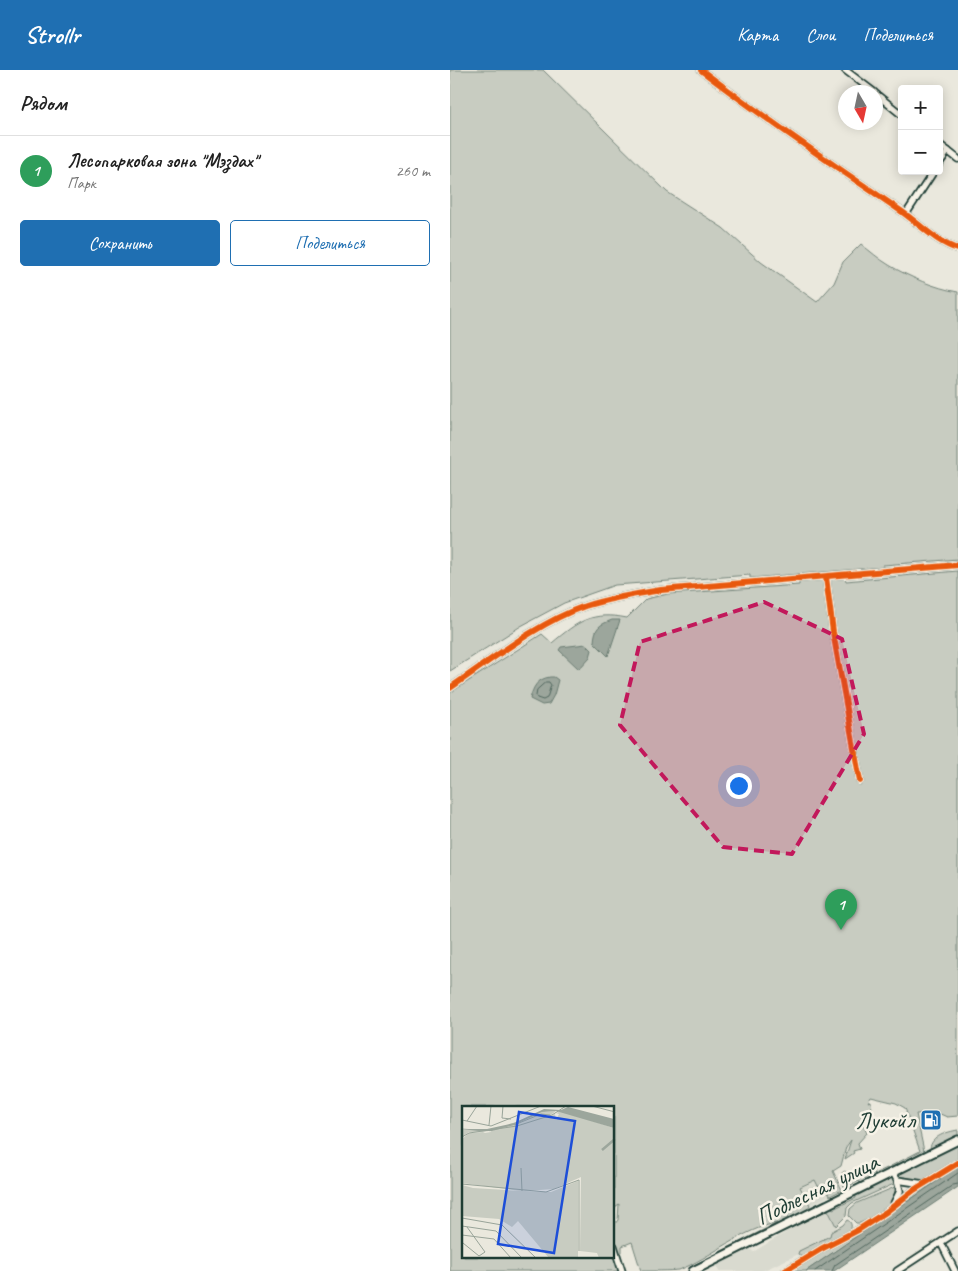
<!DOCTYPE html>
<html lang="ru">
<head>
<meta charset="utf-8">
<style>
  :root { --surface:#fff; --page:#f2f2f2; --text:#222; --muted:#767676; --line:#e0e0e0; --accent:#1f6fb2 }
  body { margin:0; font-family:Caveat,sans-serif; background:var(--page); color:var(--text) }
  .controls { position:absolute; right:15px; top:15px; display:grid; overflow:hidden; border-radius:5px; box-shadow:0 2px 12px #0003 }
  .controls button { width:45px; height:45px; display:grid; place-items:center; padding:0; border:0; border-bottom:1px solid var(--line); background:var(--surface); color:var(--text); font:25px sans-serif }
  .compass { position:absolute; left:388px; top:15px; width:45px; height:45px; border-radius:50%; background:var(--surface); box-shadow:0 2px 12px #0003; rotate:171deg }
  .you { position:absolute; left:288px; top:715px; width:18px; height:18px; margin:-12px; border:4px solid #fff; border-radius:50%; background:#1a73e8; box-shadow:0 0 0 8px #1a73e833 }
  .badge { display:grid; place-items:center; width:32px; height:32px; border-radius:50%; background:var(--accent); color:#fff; font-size:16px; font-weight:700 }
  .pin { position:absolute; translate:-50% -41px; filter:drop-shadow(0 1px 2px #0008) }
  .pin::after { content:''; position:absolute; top:26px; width:18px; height:15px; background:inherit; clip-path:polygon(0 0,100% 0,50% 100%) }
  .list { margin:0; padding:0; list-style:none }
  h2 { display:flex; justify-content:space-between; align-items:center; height:65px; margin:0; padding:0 20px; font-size:21px }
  h2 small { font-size:16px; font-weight:400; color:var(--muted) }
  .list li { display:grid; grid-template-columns:32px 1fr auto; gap:15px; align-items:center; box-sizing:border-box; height:70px; padding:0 20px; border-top:1px solid var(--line) }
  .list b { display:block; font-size:19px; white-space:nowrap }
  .list p { margin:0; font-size:16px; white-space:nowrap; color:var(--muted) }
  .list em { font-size:16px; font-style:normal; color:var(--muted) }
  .actions { display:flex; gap:10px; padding:15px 20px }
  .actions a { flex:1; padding:11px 0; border:1px solid var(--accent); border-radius:5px; text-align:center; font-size:18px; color:var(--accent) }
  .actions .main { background:var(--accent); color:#fff }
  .map { position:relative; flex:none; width:508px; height:1201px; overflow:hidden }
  header { display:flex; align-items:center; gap:30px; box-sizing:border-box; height:70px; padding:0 25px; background:var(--accent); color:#fff }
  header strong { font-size:24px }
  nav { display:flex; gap:28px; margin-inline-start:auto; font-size:18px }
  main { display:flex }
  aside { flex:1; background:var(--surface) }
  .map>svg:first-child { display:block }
  .built { fill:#d9dacf }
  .green { fill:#c8ccc1; stroke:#74847a }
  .water { fill:#9ca69c; stroke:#6a7c72 }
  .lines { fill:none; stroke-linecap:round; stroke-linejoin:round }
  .shore { stroke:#51675e; stroke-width:1 }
  .minor-casing { stroke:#1f3d34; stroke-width:9 }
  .major-casing { stroke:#1f3d34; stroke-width:11 }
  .minor { stroke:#f7f3e8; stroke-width:5.5 }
  .major { stroke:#f7f3e8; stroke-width:7 }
  .cycleway-casing { stroke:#f7f3e8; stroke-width:9 }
  .cycleway { stroke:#e8590c; stroke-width:6 }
  .marked { fill:#c2185b; fill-opacity:0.2; stroke:#c2185b; stroke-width:4; stroke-dasharray:10 6; stroke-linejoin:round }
  .labels { text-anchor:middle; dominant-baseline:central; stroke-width:5; stroke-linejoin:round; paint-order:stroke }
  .poi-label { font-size:24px; fill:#1f3d34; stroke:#f7f3e8; text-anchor:end }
  .street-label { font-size:24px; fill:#1f3d34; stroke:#f7f3e8 }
  .inset-river { fill:none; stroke:#9ca69c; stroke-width:2.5 }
  .inset-road { fill:none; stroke:#99a499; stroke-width:1 }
  .view { fill:#1d4ed8; fill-opacity:0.15; stroke:#1d4ed8; stroke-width:2.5 }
  .inset-edge { fill:none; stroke:#1f3d34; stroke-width:2.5 }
</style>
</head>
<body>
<header>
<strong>Strollr</strong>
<nav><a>Карта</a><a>Слои</a><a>Поделиться</a></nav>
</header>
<main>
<aside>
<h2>Рядом<small></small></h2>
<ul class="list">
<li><span class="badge" style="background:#2e9e5b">1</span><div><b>Лесопарковая зона &quot;Мэздах&quot;</b><p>Парк</p></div><em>260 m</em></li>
</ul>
<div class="actions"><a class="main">Сохранить</a><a>Поделиться</a></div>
</aside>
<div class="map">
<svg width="508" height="1201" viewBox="0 0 508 1201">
  <rect width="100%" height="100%" fill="#eae8dd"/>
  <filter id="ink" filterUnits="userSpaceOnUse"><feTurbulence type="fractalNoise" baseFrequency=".02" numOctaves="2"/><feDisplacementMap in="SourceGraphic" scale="10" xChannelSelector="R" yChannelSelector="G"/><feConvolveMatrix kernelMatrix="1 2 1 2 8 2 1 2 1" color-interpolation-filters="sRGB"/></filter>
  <g filter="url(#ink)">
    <g class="built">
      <polygon points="370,1107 379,1126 360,1135 351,1117"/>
      <polygon points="378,1140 390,1165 312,1201 269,1201 267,1195 300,1178 303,1182 336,1162 337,1160"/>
    </g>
    <g class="green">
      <path d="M0,0H93L217,122L273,158L311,192L367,232L384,213L393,192L411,174C420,181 429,189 439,195C459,207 485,218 508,222V489L433,495V497L300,508V505L165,515L114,533L71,556L0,601Z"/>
      <path d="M508,501V1046L497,1047L488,1043L466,1044L474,1081L442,1098L441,1096L470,1081L455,1038L446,1033L421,1027L418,1032L421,1031L423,1049L411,1050L417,1063L408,1073L410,1079L403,1081L404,1083L395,1089L401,1070L396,1077L391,1096L383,1101L392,1120L380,1126L375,1117L368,1116L365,1110L350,1117L360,1135L358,1138L375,1130L376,1132L248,1196L244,1195L327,1153C294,1158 260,1188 229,1200C221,1201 201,1201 191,1201L182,1172L172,1176V1182L170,1183L164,1171V1155L168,1150L169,1134L165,1137L164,1144V1037H14V1187H164V1182L170,1201H0V623L92,564L102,573C128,551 142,541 177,548L196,529L218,524L349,515V511L395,507L396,511Z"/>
      <path d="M508,1060V1066L480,1079C481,1066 497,1062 508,1060Z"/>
      <polygon points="508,1074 508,1097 356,1201 339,1201 473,1117 457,1109 449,1107 448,1104"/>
      <polygon points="437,1098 438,1100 410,1113 409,1111 395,1118 391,1109 392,1103 395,1101 401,1110 423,1100 424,1104"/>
      <polygon points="440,1108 446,1110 446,1113 402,1133 397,1138 396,1146 386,1156 378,1140 336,1160 336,1158 381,1137 383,1139 406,1128 405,1124"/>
      <path d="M445,1117C445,1139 428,1144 410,1153H406L399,1146L400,1139L407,1133Z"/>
      <path d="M397,1150C402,1152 402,1157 400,1161L354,1186L352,1187L348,1184L349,1181L380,1166L381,1162L393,1155Z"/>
    </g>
    <g class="water">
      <path d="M162,550H170L158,586L144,572C145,557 149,555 162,550Z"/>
      <polygon points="136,574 142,580 140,587 129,599 109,580 111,577"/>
      <path d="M100,607H104L108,610L104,625L99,634L92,635L80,629C83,617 87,609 100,607Z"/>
      <polygon points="508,1097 508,1117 384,1201 356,1201"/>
    </g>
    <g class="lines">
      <g class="shore">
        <polygon points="96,612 99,612 101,615 97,628 93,630 87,628 86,626 87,620"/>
        <polyline points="365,1201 508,1103"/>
        <polyline points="382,1201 385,1195 503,1115 508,1114"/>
      </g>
      <g class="minor-casing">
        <g id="minor">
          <path d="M251,0C315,49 382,94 448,139C468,152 485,172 508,179"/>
          <polyline points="395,0 424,22"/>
          <polyline points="426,24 452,45"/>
          <polyline points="489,74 508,89"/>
          <polyline points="489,94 498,81"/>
          <polyline points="456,144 484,101"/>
          <polyline points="376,507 383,562 410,711"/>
          <path d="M0,618C41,590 89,552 135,536C160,528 185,524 211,520L508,495"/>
          <polyline points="443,1102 447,1110 474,1114"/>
          <polyline points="444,1133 450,1121 447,1110"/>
          <polyline points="491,1173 505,1201"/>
          <polyline points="164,1176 172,1201"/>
          <polyline points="335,1201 371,1179 408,1160 436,1142 464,1120 508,1093"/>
          <polyline points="447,1201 508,1161"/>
        </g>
      </g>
      <g class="major-casing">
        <polyline id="major" points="243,1201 508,1070"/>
      </g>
      <use href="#minor" class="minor"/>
      <use href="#major" class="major"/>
      <g class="cycleway-casing">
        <g id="cycleway">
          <path d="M251,0C315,49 382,94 448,139C468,152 485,172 508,179"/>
          <polyline points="376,507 383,562 410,711"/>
          <path d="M0,618C41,590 89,552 135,536C160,528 185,524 211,520L508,495"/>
          <polyline points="335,1201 371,1179 408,1160 436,1142 464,1120 508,1093"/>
        </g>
      </g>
      <use href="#cycleway" class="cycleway"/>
    </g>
  </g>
  <path class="marked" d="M314,532L392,569L414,664L342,784L273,777L170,655L190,572Z"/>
  <defs>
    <g id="fuel-square" transform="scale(1.125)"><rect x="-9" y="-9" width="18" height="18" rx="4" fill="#1f6fb2" stroke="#f7f3e8"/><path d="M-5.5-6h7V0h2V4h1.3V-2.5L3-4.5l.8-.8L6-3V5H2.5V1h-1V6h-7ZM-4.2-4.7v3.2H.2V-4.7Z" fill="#fff"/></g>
  </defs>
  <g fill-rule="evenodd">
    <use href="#fuel-square" x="481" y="1050"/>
  </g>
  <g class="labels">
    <g class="poi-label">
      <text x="465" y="1050">Лукойл</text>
    </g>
    <g class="street-label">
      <text transform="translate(367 1119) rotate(-26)">Подлесная улица</text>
    </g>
  </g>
  <g transform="translate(12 1036)">
    <rect width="152" height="152" fill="#eae8dd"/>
    <path d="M94,5L86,11L93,8L94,14L97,8L94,7L99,5L152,22V152H137L135,147L118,145L119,71L92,83L63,85L89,86L116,75V152H87L56,115L50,121L37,113L0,110V79L11,82L58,85L0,77V33L7,27H23L29,26L28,25L27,26H23L21,27L7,26L0,31V22L27,26L80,6Z" fill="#c8ccc1"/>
    <path d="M106,1L152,13V22L94,5L80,6L52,19L30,25H16L0,23H25L52,17L82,3L99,4Z" fill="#9ca69c"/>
    <path class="inset-river" d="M140,44L153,33"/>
    <path class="inset-road" d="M41,0L40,12L49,13M130,0L153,6M0,14L29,20L79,0M5,15L15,0M27,19L29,0M52,19L79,8L88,9M0,31L7,27L55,20L90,9L104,0M59,62L60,85M0,78L84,86L117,74V145M0,112L40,119L74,152M0,120L34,125L60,152M0,129L32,133L49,152M1,137L17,150L23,146L5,121"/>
    <path class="view" d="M57,6L113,15L92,147L36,138Z"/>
    <rect width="152" height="152" class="inset-edge"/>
  </g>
</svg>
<div class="controls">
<button>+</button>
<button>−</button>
</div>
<svg class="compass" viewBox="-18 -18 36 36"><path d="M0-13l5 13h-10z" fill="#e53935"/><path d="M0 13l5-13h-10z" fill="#767676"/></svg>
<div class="you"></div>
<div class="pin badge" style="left:391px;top:860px;background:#2e9e5b">1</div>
</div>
</main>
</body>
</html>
